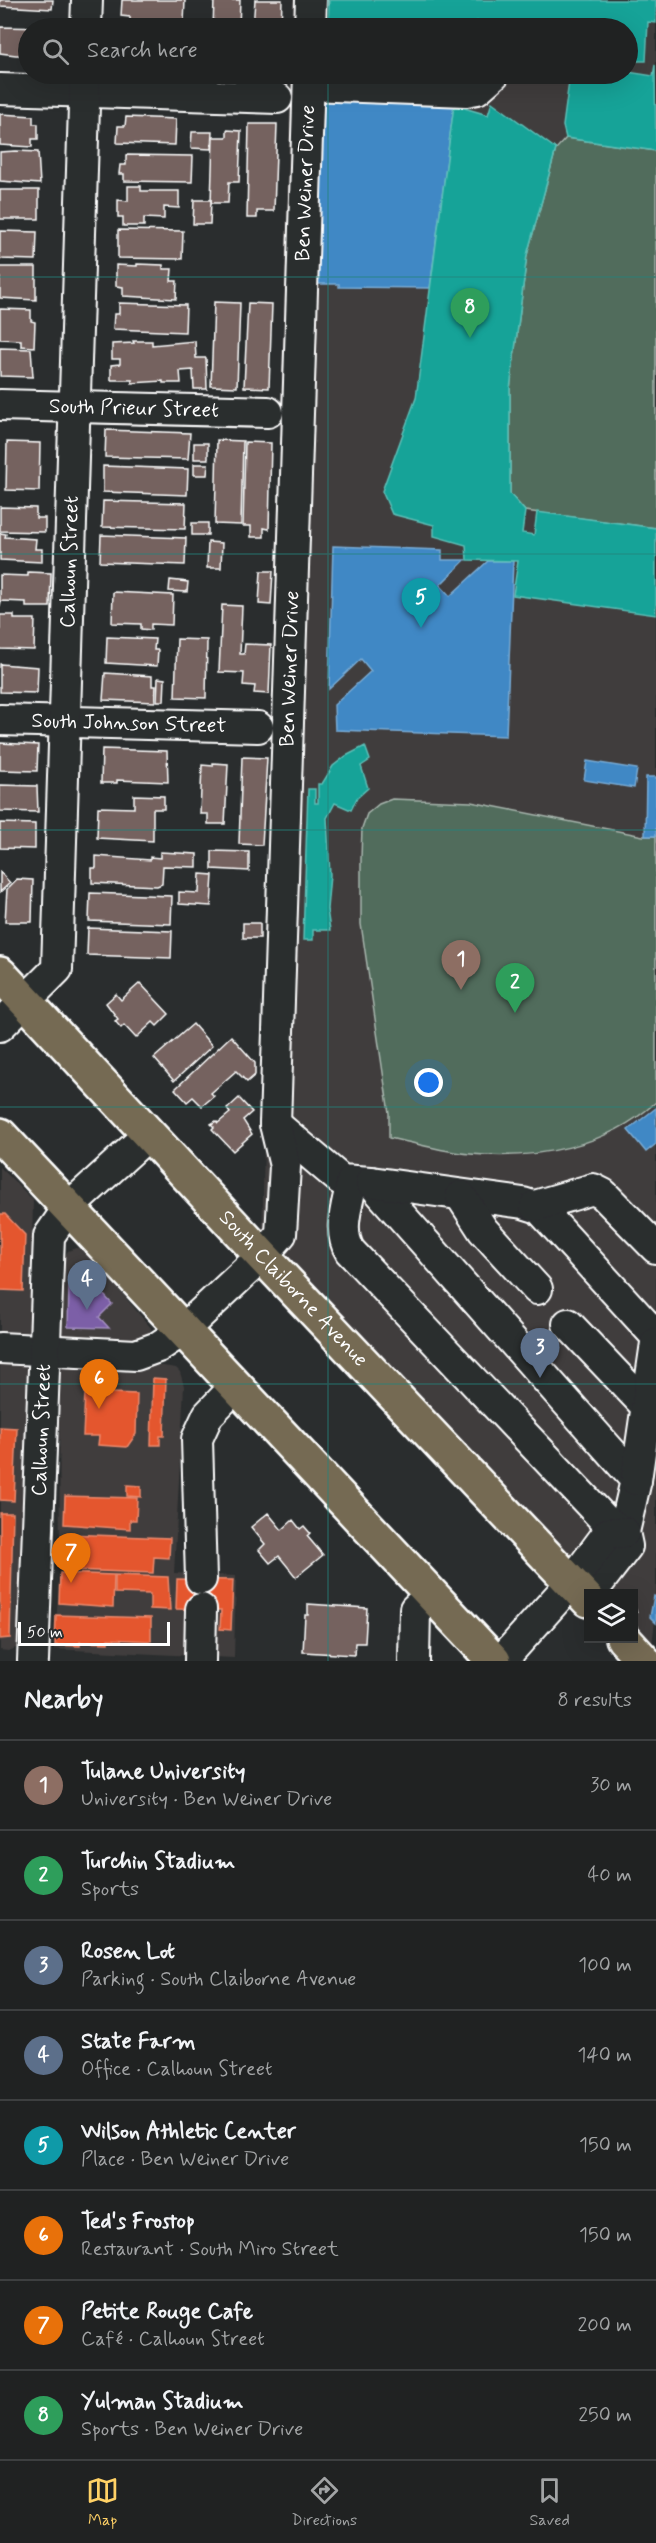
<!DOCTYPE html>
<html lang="en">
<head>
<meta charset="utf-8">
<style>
  :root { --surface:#202222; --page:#282a2a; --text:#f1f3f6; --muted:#a2a4a5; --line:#3d3f40; --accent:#ffd166 }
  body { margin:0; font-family:Mynerve,sans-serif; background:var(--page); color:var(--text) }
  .controls { position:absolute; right:18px; bottom:18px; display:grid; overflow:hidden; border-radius:0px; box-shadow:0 6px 24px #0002 }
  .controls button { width:54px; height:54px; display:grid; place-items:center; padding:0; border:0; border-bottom:2px solid var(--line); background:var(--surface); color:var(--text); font:30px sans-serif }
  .scale { position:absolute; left:18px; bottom:15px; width:152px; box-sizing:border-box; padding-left:6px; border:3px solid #fff; border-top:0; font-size:16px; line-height:21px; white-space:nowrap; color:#fff; -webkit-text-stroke:4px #2a2d2e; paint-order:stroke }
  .you { position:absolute; left:429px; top:1083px; width:21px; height:21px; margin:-15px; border:4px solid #fff; border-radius:50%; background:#1a73e8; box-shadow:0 0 0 9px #1a73e833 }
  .badge { display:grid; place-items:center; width:39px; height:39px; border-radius:50%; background:var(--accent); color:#fff; font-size:20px; font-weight:700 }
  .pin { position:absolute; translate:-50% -50px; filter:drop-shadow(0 2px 3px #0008) }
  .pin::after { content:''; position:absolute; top:32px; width:21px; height:18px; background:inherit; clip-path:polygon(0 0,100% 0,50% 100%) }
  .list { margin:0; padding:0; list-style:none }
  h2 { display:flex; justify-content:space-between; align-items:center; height:78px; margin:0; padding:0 24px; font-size:26px }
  h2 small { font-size:20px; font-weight:400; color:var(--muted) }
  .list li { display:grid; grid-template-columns:39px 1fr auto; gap:18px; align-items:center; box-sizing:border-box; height:90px; padding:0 24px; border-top:2px solid var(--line) }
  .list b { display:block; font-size:22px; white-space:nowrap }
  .list p { margin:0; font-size:20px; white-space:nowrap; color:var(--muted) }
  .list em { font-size:20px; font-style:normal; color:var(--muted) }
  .icon { flex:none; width:33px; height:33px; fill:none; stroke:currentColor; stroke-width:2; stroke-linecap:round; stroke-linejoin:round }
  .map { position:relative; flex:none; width:656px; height:1661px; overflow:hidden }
  .search { position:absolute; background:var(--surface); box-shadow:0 6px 24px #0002; left:18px; right:18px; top:18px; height:66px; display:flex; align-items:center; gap:15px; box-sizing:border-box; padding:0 21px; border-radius:33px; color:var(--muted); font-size:22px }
  .sheet { height:798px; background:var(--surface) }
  nav { display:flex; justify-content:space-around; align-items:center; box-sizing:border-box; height:84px; border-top:2px solid var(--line); background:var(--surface); font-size:16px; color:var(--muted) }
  nav a { display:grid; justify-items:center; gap:3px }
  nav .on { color:var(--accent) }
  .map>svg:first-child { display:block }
  .built { fill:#403d3d }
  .green { fill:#516c5c; stroke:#a8b6ae; stroke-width:1.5 }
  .shops { fill:#e4572e; stroke:#ec896d; stroke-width:1.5 }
  .offices { fill:#7b5ea7; stroke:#a38ec1; stroke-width:1.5 }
  .schools { fill:#3f88c5; stroke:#79acd6; stroke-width:1.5 }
  .public { fill:#17a398; stroke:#5dbfb7; stroke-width:1.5 }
  .building { fill:#74625f; stroke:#fff; stroke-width:1.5 }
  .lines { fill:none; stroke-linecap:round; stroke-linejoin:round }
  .minor-casing { stroke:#fff; stroke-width:34 }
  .major-casing { stroke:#fff; stroke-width:38 }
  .path { stroke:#fff; stroke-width:4; stroke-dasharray:4.5 4.5; stroke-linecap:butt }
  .minor { stroke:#2a2d2e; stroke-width:30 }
  .major { stroke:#746b52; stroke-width:33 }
  .grid { fill:none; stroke:#27847c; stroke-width:1.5; stroke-opacity:0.55 }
  .labels { text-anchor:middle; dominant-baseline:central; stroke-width:6; stroke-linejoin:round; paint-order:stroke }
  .street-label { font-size:21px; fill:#fff; stroke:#2a2d2e }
</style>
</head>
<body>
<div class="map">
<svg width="656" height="1661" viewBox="0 0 656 1661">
  <rect width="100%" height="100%" fill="#2a2d2e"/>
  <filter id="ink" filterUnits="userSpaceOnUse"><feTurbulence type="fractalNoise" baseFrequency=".0167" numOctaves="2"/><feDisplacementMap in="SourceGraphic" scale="12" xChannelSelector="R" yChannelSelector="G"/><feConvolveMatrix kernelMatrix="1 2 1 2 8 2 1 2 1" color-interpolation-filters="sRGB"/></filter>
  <g filter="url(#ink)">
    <g class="built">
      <polygon points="293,0 656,0 656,1612 650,1661 634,1638 634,1594 588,1594 262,1256 271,724 291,74 628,74 628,28 292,28"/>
      <polygon points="0,1167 33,1200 30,1333 0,1333"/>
      <polygon points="77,1248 88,1253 151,1328 149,1339 63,1339 61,1332 64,1257 68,1251"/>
      <polygon points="0,1361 20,1361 29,1370 20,1644 19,1647 8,1651 0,1650"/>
      <polygon points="69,1363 163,1366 176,1368 180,1372 184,1386 174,1573 236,1576 234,1658 54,1649 60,1572 59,1374 62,1367"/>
    </g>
    <g class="green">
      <polygon points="566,138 656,151 656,528 525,511 510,494 510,389 527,255 556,149"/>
      <path d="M392,799L471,802L643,836H656V1102C607,1147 536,1160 470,1154C443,1152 415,1143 389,1138V1113L361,924V859L362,828L367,814L379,804Z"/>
    </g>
    <g class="shops">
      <polygon points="0,1214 5,1214 25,1235 23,1291 0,1290"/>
      <polygon points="153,1378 166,1379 164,1436 160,1436 160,1445 151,1445"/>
      <polygon points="85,1392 137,1394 136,1434 127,1447 98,1445 99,1436 83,1436"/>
      <polygon points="0,1427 17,1428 14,1501 0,1500"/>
      <polygon points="127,1485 141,1486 141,1497 127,1496"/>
      <polygon points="65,1496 137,1498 136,1520 130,1520 130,1529 64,1524"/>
      <polygon points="0,1513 13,1513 10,1638 0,1639"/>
      <polygon points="67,1534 170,1538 169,1558 154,1557 153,1573 72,1570 72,1558 66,1558"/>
      <polygon points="60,1573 114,1575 113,1607 59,1603"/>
      <polygon points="115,1575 168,1577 170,1610 150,1609 150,1594 115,1593"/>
      <polygon points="177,1579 233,1580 231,1630 220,1629 221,1610 176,1609"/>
      <polygon points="56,1615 151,1618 151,1641 108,1639 108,1643 80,1642 80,1646 55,1645"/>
    </g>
    <polygon class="offices" points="94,1284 112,1304 99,1317 109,1328 68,1327 69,1285 80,1297"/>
    <g class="schools">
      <polygon points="320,98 454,105 430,288 339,287 339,284 316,284"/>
      <polygon points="333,546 442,550 442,560 465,560 440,585 450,596 488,561 513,561 506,736 335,730 334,705 371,671 361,659 329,689"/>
      <polygon points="587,761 637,769 634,788 584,780"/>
      <polygon points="646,777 656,777 656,836 645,836"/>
      <polygon points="656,1108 656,1144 646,1152 628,1130"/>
      <polygon points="654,1596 656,1597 656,1623 650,1617"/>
    </g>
    <g class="public">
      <polygon points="329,0 656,0 656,23 648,22 646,61 628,61 628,28 567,28 567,25 477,21 477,28 328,28"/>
      <polygon points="655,65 656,151 566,138 563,126 570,74 628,72 653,76"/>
      <polygon points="492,102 556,149 527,255 510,389 510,494 525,511 522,533 534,535 537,512 656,528 656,615 513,595 518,561 467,560 466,545 434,536 434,525 392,514 382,491 416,398 454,105 488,115"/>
      <polygon points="365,746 370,760 361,766 368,788 357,798 351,810 335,803 327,818 330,875 327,909 330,930 313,930 313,940 303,940 308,789 315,789 315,803 318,803 318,784 322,784 333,766 346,756"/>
    </g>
    <g class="building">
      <polygon points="0,0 53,0 52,9 0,6"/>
      <polygon points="122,0 185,0 184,23 178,23 178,28 130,28 130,17 121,16"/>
      <polygon points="214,0 240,0 239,28 213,28"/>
      <polygon points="255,0 282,0 281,28 253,28"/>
      <polygon points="0,27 49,28 28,28 28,55 16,55 0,53"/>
      <polygon points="0,114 33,116 33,124 38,124 38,139 32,139 32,147 0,145"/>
      <polygon points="126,117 176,119 175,145 117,143 118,126 125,126"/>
      <polygon points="249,124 277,124 274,211 257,211 257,218 247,218"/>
      <polygon points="227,130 241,131 239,182 229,182 228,203 211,203 213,137 227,137"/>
      <polygon points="192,132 212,132 211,149 191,148"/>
      <polygon points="16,151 38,152 40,184 0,181 0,152"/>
      <polygon points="126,155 193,156 192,182 124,181 124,174 119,174 120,165 126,165"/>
      <polygon points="128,186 141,186 141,191 179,191 179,208 164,207 164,219 144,218 144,226 123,226 123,217 118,217 118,200 128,201"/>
      <rect x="0" y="190" width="39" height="29"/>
      <polygon points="194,200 211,200 210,224 193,224"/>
      <polygon points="118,230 183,231 182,259 118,258"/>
      <polygon points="0,231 37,232 36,260 0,259"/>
      <polygon points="137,264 163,265 163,269 172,269 171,281 177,281 176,299 123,296 123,287 116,286 116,265 137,266"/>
      <polygon points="0,267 36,267 36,300 0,298"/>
      <polygon points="214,302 240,303 237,387 211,386"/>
      <polygon points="119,303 186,305 185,332 113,329 114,314 119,314"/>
      <polygon points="248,303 272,304 269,388 244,387"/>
      <polygon points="0,309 31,310 31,321 35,322 34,347 21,346 21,340 0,339"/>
      <polygon points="133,341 152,341 152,345 195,341 196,358 206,358 207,389 194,389 193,370 180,371 181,383 163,383 163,381 132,383 132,380 111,380 111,365 120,364 120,359 112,359 112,344 134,343"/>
      <polygon points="0,348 31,349 33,377 0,376"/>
      <polygon points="106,430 190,433 188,459 105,457"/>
      <polygon points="217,440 243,441 241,525 215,524"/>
      <polygon points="7,442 40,443 39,491 6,490"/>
      <polygon points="245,442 271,443 269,529 264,528 264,537 251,537 251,526 243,526"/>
      <rect x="194" y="443" width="14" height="16"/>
      <polygon points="194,464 208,464 207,475 194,475"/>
      <polygon points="103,466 188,469 187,495 103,492"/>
      <polygon points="103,501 186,503 185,529 102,527"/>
      <polygon points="0,507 36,508 36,518 45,518 45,532 0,531"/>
      <rect x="192" y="523" width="16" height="12"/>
      <polygon points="0,533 6,534 5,537 36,539 35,549 42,549 42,562 0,560"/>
      <polygon points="101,535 186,538 185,565 100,562"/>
      <polygon points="208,542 222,543 221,568 207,568"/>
      <polygon points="261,571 273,571 271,605 259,604"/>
      <polygon points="28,572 51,573 50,607 26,607 26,602 1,601 0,606 0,575 28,576"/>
      <polygon points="170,580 188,582 187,592 169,591"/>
      <polygon points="113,592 173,595 172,625 151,624 151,630 141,629 141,624 112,623"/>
      <polygon points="222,605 242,606 240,654 244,654 245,644 271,645 269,694 254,693 255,686 243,685 244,673 219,672"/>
      <polygon points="0,615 14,615 14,619 35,619 34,650 0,649"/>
      <polygon points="107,637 155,639 154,650 158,650 157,666 106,663"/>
      <polygon points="177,639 207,640 206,698 175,697"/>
      <polygon points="0,664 38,667 37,693 0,692"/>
      <polygon points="105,673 152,676 152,686 156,686 155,702 103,700"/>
      <polygon points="158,678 165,679 164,701 157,701"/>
      <polygon points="0,743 38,745 37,771 0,770"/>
      <polygon points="102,749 167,751 168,782 117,780 117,783 101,783"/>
      <polygon points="242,757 267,758 262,845 239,844"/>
      <polygon points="213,763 228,764 225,824 208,824 208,814 200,814 202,765 213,766"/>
      <polygon points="0,785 37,786 38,812 0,811"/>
      <polygon points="134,795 164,796 164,809 153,809 153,841 97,838 98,807 134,808"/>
      <polygon points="0,823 35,824 35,849 0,848"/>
      <polygon points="212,851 249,852 249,871 212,869"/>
      <polygon points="160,852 197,854 197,867 163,866 162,884 157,886 92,883 92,868 96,868 96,856 150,860 150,857 160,858"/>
      <polygon points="0,872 10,883 0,892"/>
      <polygon points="200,874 213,875 211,906 179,904 179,892 199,893"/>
      <polygon points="17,879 33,880 32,922 5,922 7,889"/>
      <polygon points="90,893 172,896 171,924 89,921"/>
      <rect x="243" y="923" width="17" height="15"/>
      <polygon points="88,928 172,931 171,958 87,955"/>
      <polygon points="140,983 169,1014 157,1026 153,1022 136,1038 124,1025 121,1028 115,1021 118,1019 106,1003 116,994 121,1000"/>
      <polygon points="193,1024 212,1046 174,1081 154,1058"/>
      <polygon points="231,1036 255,1063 255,1075 247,1082 236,1071 211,1093 214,1096 202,1106 193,1097 187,1102 175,1089"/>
      <polygon points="239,1098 252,1112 243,1120 252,1134 233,1151 212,1129 214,1127 211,1124 216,1121 218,1123 230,1113 227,1109"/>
      <polygon points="268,1513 282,1530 293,1520 300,1529 304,1526 310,1533 307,1536 323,1555 296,1577 279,1556 270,1563 259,1550 265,1544 251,1527"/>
      <polygon points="308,1604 367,1608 365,1643 355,1643 354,1655 303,1652 305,1615 308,1615"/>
    </g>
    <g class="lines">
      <g class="minor-casing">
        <g id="minor">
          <polyline points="86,28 87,0"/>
          <polyline points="310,28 311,0"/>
          <polyline points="309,85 466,91 477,89 494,74"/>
          <polyline points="0,89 277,98"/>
          <path id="s1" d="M0,405L268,412"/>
          <path id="s2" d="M0,720L258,727"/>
          <path id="s3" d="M0,1026L57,969L85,74"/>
          <polyline points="275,1124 341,1180 371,1182 636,1480 624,1532 627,1546 590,1594"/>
          <path d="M352,1181C348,1204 337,1230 350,1251L605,1520L624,1532"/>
          <polyline points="371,1182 523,1203 539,1208 656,1336"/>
          <polyline points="461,1196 483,1230 537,1289"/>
          <polyline points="535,1206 593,1189 603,1194 656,1248"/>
          <polyline points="568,1324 648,1408"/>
          <path id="s4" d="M0,1348L136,1355L158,1347L182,1331L262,1256L281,1234L285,1166L275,1124L309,74"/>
          <polyline points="636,1480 656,1343"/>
          <polyline points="201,1579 197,1439 208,1415 235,1387"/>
          <path id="s5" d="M33,1661L49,1236L69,1207L149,1134"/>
          <polyline points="200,1661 201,1609"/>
          <polyline points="414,1661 415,1609 431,1595"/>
          <polyline points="501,1661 571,1583 608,1533 624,1532"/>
        </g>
      </g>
      <g class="major-casing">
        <g id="major">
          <path id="s6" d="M0,974L262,1256L588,1600"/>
          <polyline points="0,1135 494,1661"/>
          <polyline points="623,1638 644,1661"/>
        </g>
      </g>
      <polyline class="path" points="634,1609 638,1617"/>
      <use href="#minor" class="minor"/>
      <use href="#major" class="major"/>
    </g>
  </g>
  <path class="grid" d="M328,0V28M328,74V1661M0,277H656M0,554H656M0,830H656M0,1107H656M0,1384H656"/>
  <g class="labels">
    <g class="street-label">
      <text stroke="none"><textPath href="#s4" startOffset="1380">Ben Weiner Drive</textPath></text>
      <text stroke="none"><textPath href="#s1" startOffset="134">South Prieur Street</textPath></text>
      <text stroke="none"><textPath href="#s3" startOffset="488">Calhoun Street</textPath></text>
      <text stroke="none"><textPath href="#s4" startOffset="894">Ben Weiner Drive</textPath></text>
      <text stroke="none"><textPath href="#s2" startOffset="129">South Johnson Street</textPath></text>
      <text stroke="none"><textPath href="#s6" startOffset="430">South Claiborne Avenue</textPath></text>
      <text stroke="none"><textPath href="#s5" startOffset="231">Calhoun Street</textPath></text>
    </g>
  </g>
</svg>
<div class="controls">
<button><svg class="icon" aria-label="layers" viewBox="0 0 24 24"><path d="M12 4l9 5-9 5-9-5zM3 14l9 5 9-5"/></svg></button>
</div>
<div class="scale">50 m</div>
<div class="you"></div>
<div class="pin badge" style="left:461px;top:990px;background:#8d6e63">1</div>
<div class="pin badge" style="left:515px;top:1013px;background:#2e9e5b">2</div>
<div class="pin badge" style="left:540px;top:1378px;background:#5c6f8a">3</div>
<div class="pin badge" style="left:87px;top:1310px;background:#5c6f8a">4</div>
<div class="pin badge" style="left:421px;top:628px;background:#0f9aa8">5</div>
<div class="pin badge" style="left:99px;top:1409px;background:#e8710a">6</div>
<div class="pin badge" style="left:71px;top:1583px;background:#e8710a">7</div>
<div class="pin badge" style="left:470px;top:338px;background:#2e9e5b">8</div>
<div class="search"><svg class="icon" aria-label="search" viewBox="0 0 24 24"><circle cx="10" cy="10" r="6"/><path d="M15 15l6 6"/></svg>Search here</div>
</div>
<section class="sheet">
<h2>Nearby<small>8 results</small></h2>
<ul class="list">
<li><span class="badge" style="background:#8d6e63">1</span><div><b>Tulane University</b><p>University · Ben Weiner Drive</p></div><em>30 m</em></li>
<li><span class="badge" style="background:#2e9e5b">2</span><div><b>Turchin Stadium</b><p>Sports</p></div><em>40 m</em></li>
<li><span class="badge" style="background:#5c6f8a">3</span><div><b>Rosen Lot</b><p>Parking · South Claiborne Avenue</p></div><em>100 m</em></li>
<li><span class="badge" style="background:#5c6f8a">4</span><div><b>State Farm</b><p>Office · Calhoun Street</p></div><em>140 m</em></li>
<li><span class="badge" style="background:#0f9aa8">5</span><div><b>Wilson Athletic Center</b><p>Place · Ben Weiner Drive</p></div><em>150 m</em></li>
<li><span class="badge" style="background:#e8710a">6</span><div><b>Ted's Frostop</b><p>Restaurant · South Miro Street</p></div><em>150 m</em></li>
<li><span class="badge" style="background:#e8710a">7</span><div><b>Petite Rouge Cafe</b><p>Café · Calhoun Street</p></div><em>200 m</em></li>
<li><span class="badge" style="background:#2e9e5b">8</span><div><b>Yulman Stadium</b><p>Sports · Ben Weiner Drive</p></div><em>250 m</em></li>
</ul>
</section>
<nav>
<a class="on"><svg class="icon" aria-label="map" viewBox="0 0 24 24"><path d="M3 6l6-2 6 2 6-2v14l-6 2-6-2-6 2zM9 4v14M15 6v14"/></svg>Map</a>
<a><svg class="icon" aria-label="directions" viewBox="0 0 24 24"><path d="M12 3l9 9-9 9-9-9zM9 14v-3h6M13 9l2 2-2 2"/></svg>Directions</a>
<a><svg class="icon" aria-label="saved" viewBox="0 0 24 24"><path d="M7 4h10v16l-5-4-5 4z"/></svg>Saved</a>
</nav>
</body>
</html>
